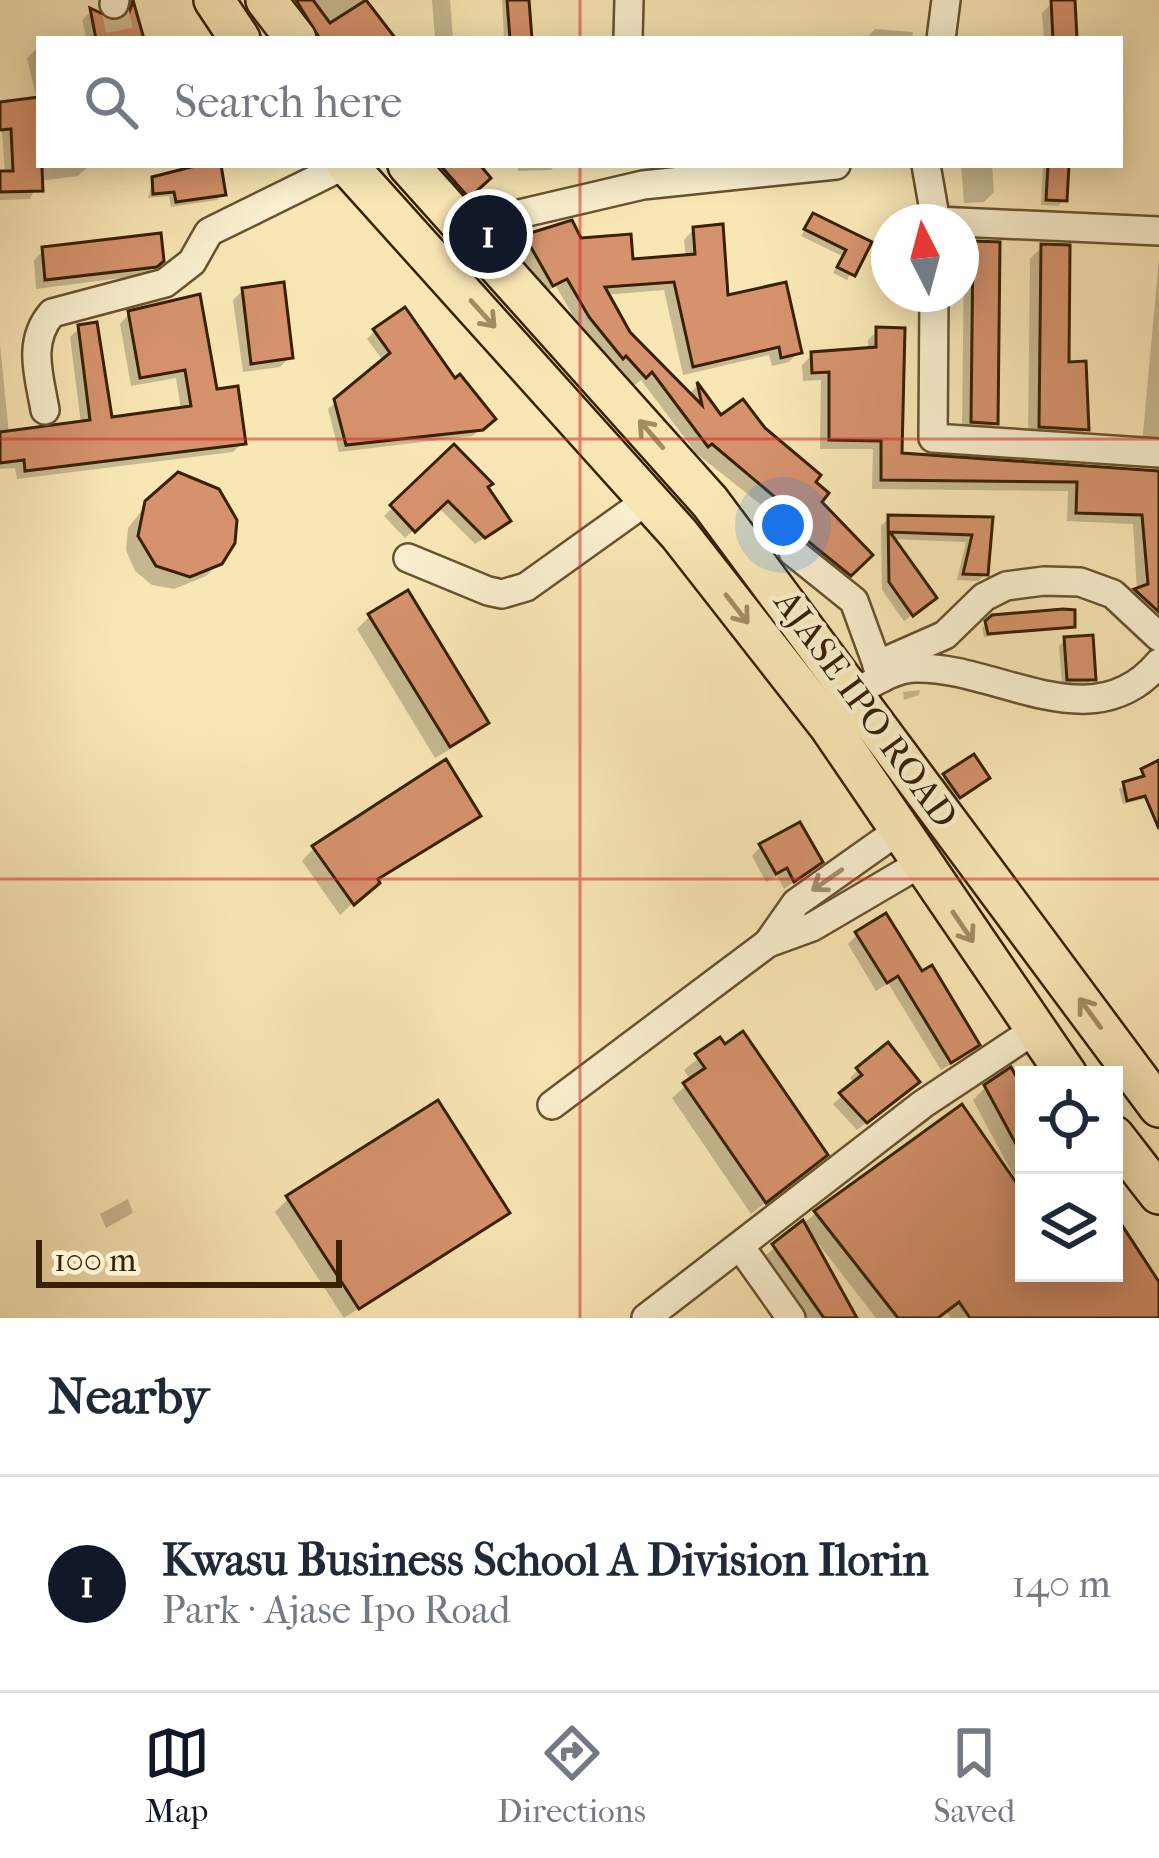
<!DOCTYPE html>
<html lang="en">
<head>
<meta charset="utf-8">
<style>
  :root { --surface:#fff; --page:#f2f2f3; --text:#1f2937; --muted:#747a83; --line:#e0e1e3; --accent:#111827 }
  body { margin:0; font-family:"IM FELL French Canon",serif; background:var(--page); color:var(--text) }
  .controls { position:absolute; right:36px; bottom:36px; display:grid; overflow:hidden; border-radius:0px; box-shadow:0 6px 30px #0003 }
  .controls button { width:108px; height:108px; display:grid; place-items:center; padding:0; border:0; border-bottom:3px solid var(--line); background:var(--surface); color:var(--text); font:60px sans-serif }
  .compass { position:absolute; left:871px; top:204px; width:108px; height:108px; border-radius:50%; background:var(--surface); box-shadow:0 6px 30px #0003; rotate:354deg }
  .scale { position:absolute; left:36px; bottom:30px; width:306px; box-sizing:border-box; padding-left:12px; border:6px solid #382000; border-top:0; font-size:33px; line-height:42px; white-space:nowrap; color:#382000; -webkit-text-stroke:9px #faefce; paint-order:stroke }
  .you { position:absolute; left:783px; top:525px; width:42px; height:42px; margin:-30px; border:9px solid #fff; border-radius:50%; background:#1a73e8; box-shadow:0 0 0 18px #1a73e833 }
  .badge { display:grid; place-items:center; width:78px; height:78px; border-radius:50%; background:var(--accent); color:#fff; font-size:39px; font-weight:700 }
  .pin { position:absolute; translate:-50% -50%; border:6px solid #fff; box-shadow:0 3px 12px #0006 }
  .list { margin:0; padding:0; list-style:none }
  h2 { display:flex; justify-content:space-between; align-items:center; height:156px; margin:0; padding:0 48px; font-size:51px }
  h2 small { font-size:39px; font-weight:400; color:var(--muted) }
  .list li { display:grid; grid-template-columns:78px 1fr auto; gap:36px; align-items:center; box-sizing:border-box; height:216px; padding:0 48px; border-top:3px solid var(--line) }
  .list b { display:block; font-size:45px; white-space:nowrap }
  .list p { margin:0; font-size:39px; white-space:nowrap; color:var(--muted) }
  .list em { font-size:39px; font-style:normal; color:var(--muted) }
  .icon { flex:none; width:66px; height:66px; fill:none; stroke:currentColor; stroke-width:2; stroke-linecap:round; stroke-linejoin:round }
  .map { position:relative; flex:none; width:1159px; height:1318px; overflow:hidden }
  .search { position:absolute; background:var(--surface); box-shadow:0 6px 30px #0003; left:36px; right:36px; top:36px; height:132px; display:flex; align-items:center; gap:30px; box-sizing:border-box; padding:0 42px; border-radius:0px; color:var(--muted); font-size:45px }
  .sheet { height:372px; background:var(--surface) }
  nav { display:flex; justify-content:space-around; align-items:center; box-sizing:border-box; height:168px; border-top:3px solid var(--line); background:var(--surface); font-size:33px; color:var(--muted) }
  nav a { display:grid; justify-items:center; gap:6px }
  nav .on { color:var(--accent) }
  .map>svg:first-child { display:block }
  .shadow { fill:#0003 }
  .building { fill:#d5926c; stroke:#382000; stroke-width:3 }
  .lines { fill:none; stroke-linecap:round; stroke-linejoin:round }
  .minor-tunnel { stroke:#d2be90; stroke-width:27; stroke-dasharray:27 14; stroke-linecap:butt }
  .minor-casing { stroke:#68522d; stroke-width:32 }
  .highway-casing { stroke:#382000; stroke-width:44 }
  .minor { stroke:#faefce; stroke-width:27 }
  .highway { stroke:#f8e6b4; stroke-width:39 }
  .oneway { stroke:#a28d63 }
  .oneway2 { stroke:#a39271 }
  .grid { fill:none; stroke:#d62828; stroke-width:3; stroke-opacity:0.55 }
  .labels { text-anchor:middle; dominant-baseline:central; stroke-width:9; stroke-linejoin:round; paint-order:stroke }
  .street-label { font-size:36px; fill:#382000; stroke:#faefce }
</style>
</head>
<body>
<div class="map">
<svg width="1159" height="1318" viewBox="0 0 1159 1318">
  <rect width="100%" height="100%" fill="#f8e6b4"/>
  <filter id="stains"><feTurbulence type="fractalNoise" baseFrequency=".00167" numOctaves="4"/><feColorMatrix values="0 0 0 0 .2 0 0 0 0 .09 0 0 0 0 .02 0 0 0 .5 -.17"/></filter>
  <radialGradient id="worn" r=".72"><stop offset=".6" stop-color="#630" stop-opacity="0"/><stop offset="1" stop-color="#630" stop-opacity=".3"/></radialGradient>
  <g class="shadow">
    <polygon points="279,0 363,0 392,39 309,39"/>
    <polygon points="432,0 450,0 453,39 435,39"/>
    <polygon points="502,0 526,0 529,39 504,39"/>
    <polygon points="1052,3 1074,39 1044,39 1042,13"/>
    <polygon points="135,6 141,39 75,39 86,36 82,20 92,11 107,24 119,24"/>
    <polygon points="875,29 913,32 912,39 865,39"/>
    <polygon points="37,48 39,165 88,167 78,176 39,181 30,199 0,200 0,174 5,174 0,105 37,100 27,58"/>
    <polygon points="191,165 218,165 222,194 217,200 171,207 169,196 148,198 153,179 194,172"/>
    <polygon points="424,165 476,165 487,178 459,204"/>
    <polygon points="518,165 556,165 551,170 518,171"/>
    <polygon points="961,165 992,165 994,192 984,202 964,203"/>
    <polygon points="1043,165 1066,165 1064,200 1058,206 1041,205"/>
    <polygon points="813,216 868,243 847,280 833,273 842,256 801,236"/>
    <polygon points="694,229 726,298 799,352 789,362 772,366 769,355 683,375 664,290 604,295 608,306 688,395 696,387 720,420 811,482 818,502 869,555 839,584 784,545 798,534 697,454 641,380 634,386 615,364 611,366 579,327 556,286 542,294 516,247 526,238 579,241 630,263 686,258 684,240"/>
    <polygon points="974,244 995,423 985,433 962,431 964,253"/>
    <polygon points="1042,247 1066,365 1086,429 1073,441 1028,438 1030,259"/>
    <polygon points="44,250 161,260 144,275 36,289 34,260"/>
    <polygon points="1159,258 1159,451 1142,444"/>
    <polygon points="243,290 290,357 280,367 243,372 233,300"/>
    <polygon points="129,314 215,392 242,443 233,452 17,479 15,468 0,469 0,344 9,434 81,424 70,337 79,328 110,420 181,410 176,378 131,386 120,324"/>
    <polygon points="878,330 899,456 1159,471 1159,620 1126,600 1137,591 1133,524 1067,521 1068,491 872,489 873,449 820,449 821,380 803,381 802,365 812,355 868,351 868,340"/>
    <polygon points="375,331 484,427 472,436 339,452 328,409 384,362 367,339"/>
    <polygon points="454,448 498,529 475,544 438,507 405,538 384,516"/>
    <polygon points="155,494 220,562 206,576 174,589 152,585 135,571 126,550 128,528"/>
    <polygon points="889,518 990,520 986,573 978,581 957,580 966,542 891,539 926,605 904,621 882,590 881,526"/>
    <polygon points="370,616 485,723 472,736 435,758 357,629"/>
    <polygon points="993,618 1072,625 984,637 982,628"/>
    <polygon points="1065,640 1093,678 1087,684 1062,685 1059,646"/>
    <polygon points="920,690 919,695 904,700 903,692"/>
    <polygon points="1159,764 1159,788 1151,797 1123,804 1119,789"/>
    <polygon points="945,776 980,784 953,802 939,782"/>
    <polygon points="477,816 376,882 340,915 302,861 314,848"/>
    <polygon points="761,846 809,871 784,889 777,876 766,882 752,856"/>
    <polygon points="857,935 921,975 976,1044 967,1054 941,1070 888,983 876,991 848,944"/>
    <polygon points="720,1041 811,1167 751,1214 672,1098 691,1081 684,1070"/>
    <polygon points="858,1070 908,1090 857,1130 833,1104 855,1084 850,1078"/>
    <polygon points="986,1087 1024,1097 1024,1273 1114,1273 1114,1216 1159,1287 1159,1314 951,1318 947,1312 936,1318 876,1318 814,1238 853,1318 802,1318 761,1259 816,1213 1017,1182 973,1100"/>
    <polygon points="128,1199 133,1213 106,1228 100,1214"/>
    <polygon points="288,1199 506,1212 344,1318 275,1212"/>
  </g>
  <g class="building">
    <polygon points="133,0 144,39 96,39 90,8 118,21 128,16"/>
    <polygon points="296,0 313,0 330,23 366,0 396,39 320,39"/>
    <polygon points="507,0 529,0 532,39 510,39"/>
    <polygon points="1051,0 1075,0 1077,39 1053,39"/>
    <polygon points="39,97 43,191 0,192 0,171 13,171 11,129 0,130 0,102"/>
    <polygon points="199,165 221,165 226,195 176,202 174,192 153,194 152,177"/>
    <polygon points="440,165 480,165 491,178 469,198"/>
    <polygon points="1048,165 1069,165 1067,201 1046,200"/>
    <polygon points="813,213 872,242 855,276 837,267 846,250 804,229"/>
    <polygon points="572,220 581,238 631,234 633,259 695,254 693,227 723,224 728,295 786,282 802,353 781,358 779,347 693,367 674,282 605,287 630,332 702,405 697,382 721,415 743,399 765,428 821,475 816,482 829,493 822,502 873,555 851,576 804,538 790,535 808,525 712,444 708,447 652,372 646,378 626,356 623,359 589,317 567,279 553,286 524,235"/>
    <polygon points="161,233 164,261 157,267 45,280 42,247"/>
    <polygon points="973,241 1000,242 998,424 971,422"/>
    <polygon points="1041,244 1070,245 1069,362 1086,361 1089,430 1039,427"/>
    <polygon points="284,282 293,358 251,364 242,288"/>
    <polygon points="200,294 217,389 238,386 246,444 25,471 24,460 0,463 0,432 90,420 78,325 97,322 112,417 191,406 185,370 140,378 128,311"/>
    <polygon points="405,307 455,378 460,374 496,419 483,430 346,445 334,399 390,353 373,329"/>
    <polygon points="876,327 905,328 902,453 1159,471 1159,612 1134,589 1148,584 1142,515 1076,513 1077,482 881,480 881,441 829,440 829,372 812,373 811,352 876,347"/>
    <polygon points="454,444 493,484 488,487 511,521 485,538 448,501 415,532 390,505"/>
    <polygon points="178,472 219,489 237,520 235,543 222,564 190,577 156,566 138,536 145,501"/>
    <polygon points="888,515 993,517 988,575 963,574 972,535 890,532 937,598 913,616 889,582"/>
    <polygon points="408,590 489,723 450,747 368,614"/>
    <polygon points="1063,609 1075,610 1075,627 988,634 985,621 992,615"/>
    <polygon points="1093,635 1096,680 1067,680 1064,637"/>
    <polygon points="974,754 990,778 960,798 943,774"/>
    <polygon points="446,759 481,816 378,879 380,883 354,905 312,846"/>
    <polygon points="1159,760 1159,829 1145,796 1127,801 1123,782 1144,776 1141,769"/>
    <polygon points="800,822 823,862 794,882 787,868 776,874 759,844"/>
    <polygon points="886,913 922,971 932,965 980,1045 951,1063 898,976 887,983 855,932"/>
    <polygon points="743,1031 828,1155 766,1203 683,1083 705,1068 695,1054 720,1037 725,1044"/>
    <polygon points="888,1042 920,1082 867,1123 839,1093 862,1075 856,1068"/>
    <polygon points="1011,1067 1024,1091 1024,1159 984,1085"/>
    <polygon points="438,1100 510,1213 359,1309 286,1196"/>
    <polygon points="962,1104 1015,1181 1024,1175 1024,1273 1114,1273 1114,1213 1159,1282 1159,1318 970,1318 959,1302 938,1318 898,1318 814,1211"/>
    <polygon points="803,1220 857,1318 824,1318 772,1244"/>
  </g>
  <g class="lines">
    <polyline class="minor-tunnel" points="114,4 121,39"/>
    <g class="minor-casing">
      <g id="minor">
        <polyline points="114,4 115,0"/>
        <polyline points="628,39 629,0"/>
        <polyline points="941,39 946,0"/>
        <polyline points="926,165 936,222"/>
        <polyline points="936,221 1159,231"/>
        <polyline points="464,227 643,185 836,165"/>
        <polyline points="934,294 933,438 1159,453"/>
        <path d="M45,410C39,375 27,342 52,313L165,283L192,262L209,232L345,165"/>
        <polyline points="793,552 854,601 882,678"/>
        <polyline points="408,558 488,591 502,594 526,587 649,499"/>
        <polyline points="877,665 945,635 984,597 1006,586 1044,581 1080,582 1113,594 1159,637"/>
        <path d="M855,693C873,683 893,669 914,668C996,665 1092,743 1159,663"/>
        <polyline points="768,943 796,903 899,830"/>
        <polyline points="552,1105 768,943 812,927 921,863"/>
        <polyline points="742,1249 791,1318"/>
        <polyline points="646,1318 923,1104 1033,1031"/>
      </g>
    </g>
    <g class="highway-casing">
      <g id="highway">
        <polyline points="214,0 240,39"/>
        <polyline points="266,0 296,39"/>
        <polyline points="347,165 679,534 830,727 1067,1075"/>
        <polyline points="408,165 710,502 1159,1107"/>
        <polyline points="1114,1136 1159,1194"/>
      </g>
    </g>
    <use href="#minor" class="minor"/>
    <use href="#highway" class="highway"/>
  </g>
  <defs><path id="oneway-shaft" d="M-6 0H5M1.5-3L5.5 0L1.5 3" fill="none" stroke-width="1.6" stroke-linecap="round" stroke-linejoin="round" transform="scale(3)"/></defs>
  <g class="oneway">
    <use href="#oneway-shaft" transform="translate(483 314) rotate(48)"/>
    <use href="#oneway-shaft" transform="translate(651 434) rotate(-131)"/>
    <use href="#oneway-shaft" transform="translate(737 609) rotate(52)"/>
    <use href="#oneway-shaft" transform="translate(963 927) rotate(56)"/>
    <use href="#oneway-shaft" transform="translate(1090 1013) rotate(-126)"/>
  </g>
  <use class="oneway2" href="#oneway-shaft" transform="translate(827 880) rotate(145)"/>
  <path class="grid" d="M580,0V39M580,165V1318M0,439H1159M0,879H1159"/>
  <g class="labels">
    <g class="street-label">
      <text transform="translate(866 709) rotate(54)">AJASE IPO ROAD</text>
    </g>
  </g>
  <rect width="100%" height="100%" filter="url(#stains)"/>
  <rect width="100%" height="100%" fill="url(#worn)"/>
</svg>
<div class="controls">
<button><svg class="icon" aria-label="locate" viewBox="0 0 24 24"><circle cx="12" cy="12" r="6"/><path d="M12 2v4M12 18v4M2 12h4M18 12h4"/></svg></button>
<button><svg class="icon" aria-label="layers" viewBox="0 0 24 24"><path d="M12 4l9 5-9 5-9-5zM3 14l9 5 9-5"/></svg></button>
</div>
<svg class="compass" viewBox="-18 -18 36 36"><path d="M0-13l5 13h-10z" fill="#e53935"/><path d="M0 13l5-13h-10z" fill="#747a83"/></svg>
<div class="scale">100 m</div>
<div class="you"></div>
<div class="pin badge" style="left:488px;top:234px">1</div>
<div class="search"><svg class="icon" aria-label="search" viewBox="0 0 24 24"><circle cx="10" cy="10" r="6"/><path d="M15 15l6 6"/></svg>Search here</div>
</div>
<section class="sheet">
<h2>Nearby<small></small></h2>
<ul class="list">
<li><span class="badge">1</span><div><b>Kwasu Business School A Division Ilorin</b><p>Park · Ajase Ipo Road</p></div><em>140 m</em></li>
</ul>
</section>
<nav>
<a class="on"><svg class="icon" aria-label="map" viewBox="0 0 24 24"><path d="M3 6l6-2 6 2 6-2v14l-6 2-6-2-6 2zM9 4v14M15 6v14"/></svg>Map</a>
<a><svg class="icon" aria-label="directions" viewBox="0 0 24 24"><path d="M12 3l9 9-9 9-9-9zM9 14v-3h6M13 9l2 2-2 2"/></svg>Directions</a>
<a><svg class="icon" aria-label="saved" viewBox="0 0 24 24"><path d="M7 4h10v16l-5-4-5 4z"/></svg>Saved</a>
</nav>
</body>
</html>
